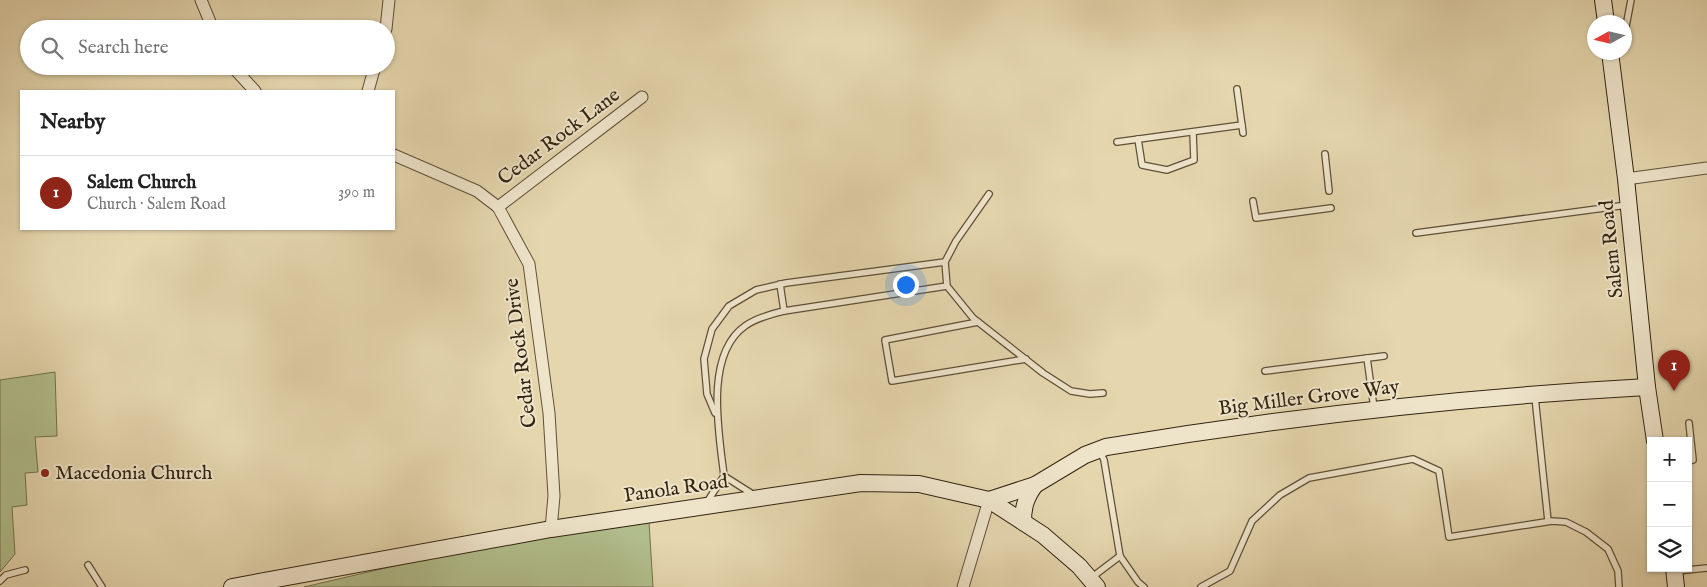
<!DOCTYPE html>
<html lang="en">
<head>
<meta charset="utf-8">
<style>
  :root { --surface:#fff; --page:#f2f2f2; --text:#222; --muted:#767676; --line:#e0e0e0; --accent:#8f2418 }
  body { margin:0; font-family:"IM FELL English",serif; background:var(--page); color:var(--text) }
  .controls { position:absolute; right:15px; bottom:15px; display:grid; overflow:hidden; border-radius:0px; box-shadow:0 1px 4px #0004 }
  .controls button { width:45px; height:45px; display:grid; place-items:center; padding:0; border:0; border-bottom:1px solid var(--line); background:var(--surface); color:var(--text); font:25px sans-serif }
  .compass { position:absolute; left:1587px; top:15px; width:45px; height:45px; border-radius:50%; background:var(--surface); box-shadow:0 1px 4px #0004; rotate:262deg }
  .you { position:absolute; left:905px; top:284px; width:18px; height:18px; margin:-12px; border:4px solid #fff; border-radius:50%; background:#1a73e8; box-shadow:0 0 0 8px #1a73e833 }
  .badge { display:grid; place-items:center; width:32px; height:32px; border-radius:50%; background:var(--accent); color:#fff; font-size:16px; font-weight:700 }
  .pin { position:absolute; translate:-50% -41px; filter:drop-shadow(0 1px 2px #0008) }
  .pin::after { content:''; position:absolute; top:26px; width:18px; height:15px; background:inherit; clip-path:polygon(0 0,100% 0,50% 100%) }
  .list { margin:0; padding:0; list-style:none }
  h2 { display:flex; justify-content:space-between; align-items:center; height:65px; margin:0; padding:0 20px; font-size:21px }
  h2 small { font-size:16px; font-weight:400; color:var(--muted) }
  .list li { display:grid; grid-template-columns:32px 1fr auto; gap:15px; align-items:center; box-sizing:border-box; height:75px; padding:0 20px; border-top:1px solid var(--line) }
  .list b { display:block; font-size:19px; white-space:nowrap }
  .list p { margin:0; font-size:16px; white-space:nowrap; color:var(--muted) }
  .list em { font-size:16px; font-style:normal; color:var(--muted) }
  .icon { flex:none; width:28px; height:28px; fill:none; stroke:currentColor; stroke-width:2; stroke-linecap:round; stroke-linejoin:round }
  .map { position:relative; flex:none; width:1707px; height:587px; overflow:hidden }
  .search { position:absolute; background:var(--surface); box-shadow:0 1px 4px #0004; left:20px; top:20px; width:375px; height:55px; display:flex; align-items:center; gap:12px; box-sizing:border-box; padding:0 18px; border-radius:28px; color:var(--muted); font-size:19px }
  .panel { position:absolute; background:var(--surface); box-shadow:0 1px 4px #0004; left:20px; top:90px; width:375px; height:140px; border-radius:0px }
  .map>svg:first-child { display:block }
  .green { fill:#b1be8c; stroke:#72714e }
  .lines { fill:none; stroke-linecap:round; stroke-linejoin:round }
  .lane-casing { stroke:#5f5038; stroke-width:8 }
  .street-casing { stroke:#5f5038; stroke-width:13 }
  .secondary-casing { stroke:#322411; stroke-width:18 }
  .lane { stroke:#eee4ca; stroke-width:5.5 }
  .street { stroke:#eee4ca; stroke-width:11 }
  .secondary { stroke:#eee4ca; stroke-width:16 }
  .poi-dot { fill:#8f2418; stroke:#eee4ca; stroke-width:2 }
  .labels { text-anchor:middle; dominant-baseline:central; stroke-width:4; stroke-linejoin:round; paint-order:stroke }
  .street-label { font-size:20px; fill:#322411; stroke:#eee4ca }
  .poi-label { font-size:20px; fill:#322411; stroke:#eee4ca; text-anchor:start }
</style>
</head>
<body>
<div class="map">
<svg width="1707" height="587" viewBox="0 0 1707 587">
  <rect width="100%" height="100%" fill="#e5d6ae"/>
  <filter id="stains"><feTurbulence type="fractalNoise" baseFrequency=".004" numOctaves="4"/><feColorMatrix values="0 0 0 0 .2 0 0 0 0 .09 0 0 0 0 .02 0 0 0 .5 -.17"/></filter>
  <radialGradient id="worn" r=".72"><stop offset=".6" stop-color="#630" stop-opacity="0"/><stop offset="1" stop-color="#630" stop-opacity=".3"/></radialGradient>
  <g class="green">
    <polygon points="55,372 57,436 35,437 38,472 25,473 27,505 12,507 15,554 0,572 0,380"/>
    <polygon points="649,522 653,587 304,587 558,528"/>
  </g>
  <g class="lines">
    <g class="lane-casing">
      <g id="lane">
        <polyline points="1624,37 1631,0"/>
        <polyline points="1237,89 1243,133"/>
        <polyline points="1138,139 1142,165 1167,170 1194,160 1193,132"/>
        <polyline points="1117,142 1242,125"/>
        <polyline points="1325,154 1329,191"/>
        <polyline points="989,194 956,241 945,262 947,286 973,318 1043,373 1071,391 1090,394 1103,393"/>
        <polyline points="1253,201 1256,218 1331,208"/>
        <polyline points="1416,233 1627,205"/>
        <polyline points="780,284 784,311"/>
        <polyline points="978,322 885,340 892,381 1026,359"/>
        <polyline points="1367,358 1374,408"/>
        <polyline points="1265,371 1384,356"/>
        <polyline points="1535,397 1548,521"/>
        <polyline points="715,413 707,394 704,359 712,329 729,306 756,290 786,283 945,262"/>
        <polyline points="1100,451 1104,460 1120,556"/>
        <polyline points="1688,461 1693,460 1689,423"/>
        <polyline points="724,476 754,495"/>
        <path d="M707,502L724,476C719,433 704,355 745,326C756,318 771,314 784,311L947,286"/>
        <polyline points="88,565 102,587"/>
        <polyline points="1677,571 1707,568"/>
        <polyline points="1091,578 1120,556 1138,582 1144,587"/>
        <polyline points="0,581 6,575 25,570"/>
        <polyline points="1201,587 1230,571 1252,521 1280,495 1309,478 1413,459 1439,471 1449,537 1552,521 1566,522 1586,532 1608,549 1618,571 1619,587"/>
      </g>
    </g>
    <g class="street-casing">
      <g id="street">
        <polyline points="201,0 213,29"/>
        <polyline points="386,29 389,0"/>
        <polyline points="232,66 255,91"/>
        <polyline points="368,91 375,66"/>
        <polyline points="394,155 477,191 498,207 529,264 549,413 554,496 551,529"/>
        <polyline points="1626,179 1707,168"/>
        <polyline points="498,207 642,97"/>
        <polyline points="963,587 989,500"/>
      </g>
    </g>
    <g class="secondary-casing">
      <g id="secondary">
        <polyline points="1603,0 1606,22"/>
        <polyline points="1610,52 1626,179 1647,387 1655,441"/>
        <path d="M989,500L1035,485L1085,455L1106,447C1285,417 1466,397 1647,387"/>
        <path d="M1023,522C1023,507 1026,497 1035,485"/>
        <polyline points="1674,568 1676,587"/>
        <polyline points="232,587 551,529 861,483 919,484 989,500 1043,535 1079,566 1097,587"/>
      </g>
    </g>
    <use href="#lane" class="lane"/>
    <use href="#street" class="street"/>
    <use href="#secondary" class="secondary"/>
  </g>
  <circle class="poi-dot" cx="45" cy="473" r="5"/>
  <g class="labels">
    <g class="street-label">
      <text transform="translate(559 137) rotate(-37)">Cedar Rock Lane</text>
      <text transform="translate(1612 249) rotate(-96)">Salem Road</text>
      <text transform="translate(521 353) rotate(-97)">Cedar Rock Drive</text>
      <text transform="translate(1309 398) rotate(-7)">Big Miller Grove Way</text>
      <text transform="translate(676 489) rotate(-8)">Panola Road</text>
    </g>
    <g class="poi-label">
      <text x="55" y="473">Macedonia Church</text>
    </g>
  </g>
  <rect width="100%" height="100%" filter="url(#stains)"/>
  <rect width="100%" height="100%" fill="url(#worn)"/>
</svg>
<div class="controls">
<button>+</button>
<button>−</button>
<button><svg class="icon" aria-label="layers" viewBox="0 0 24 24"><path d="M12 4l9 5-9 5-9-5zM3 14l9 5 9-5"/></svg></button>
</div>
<svg class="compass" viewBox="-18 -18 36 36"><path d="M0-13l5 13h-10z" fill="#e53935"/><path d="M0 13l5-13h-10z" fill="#767676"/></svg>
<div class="you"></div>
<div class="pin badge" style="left:1674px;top:391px">1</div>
<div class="search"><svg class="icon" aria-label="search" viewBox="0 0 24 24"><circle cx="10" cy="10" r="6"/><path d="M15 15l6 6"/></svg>Search here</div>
<section class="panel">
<h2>Nearby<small></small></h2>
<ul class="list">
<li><span class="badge">1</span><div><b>Salem Church</b><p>Church · Salem Road</p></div><em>390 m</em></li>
</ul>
</section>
</div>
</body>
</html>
